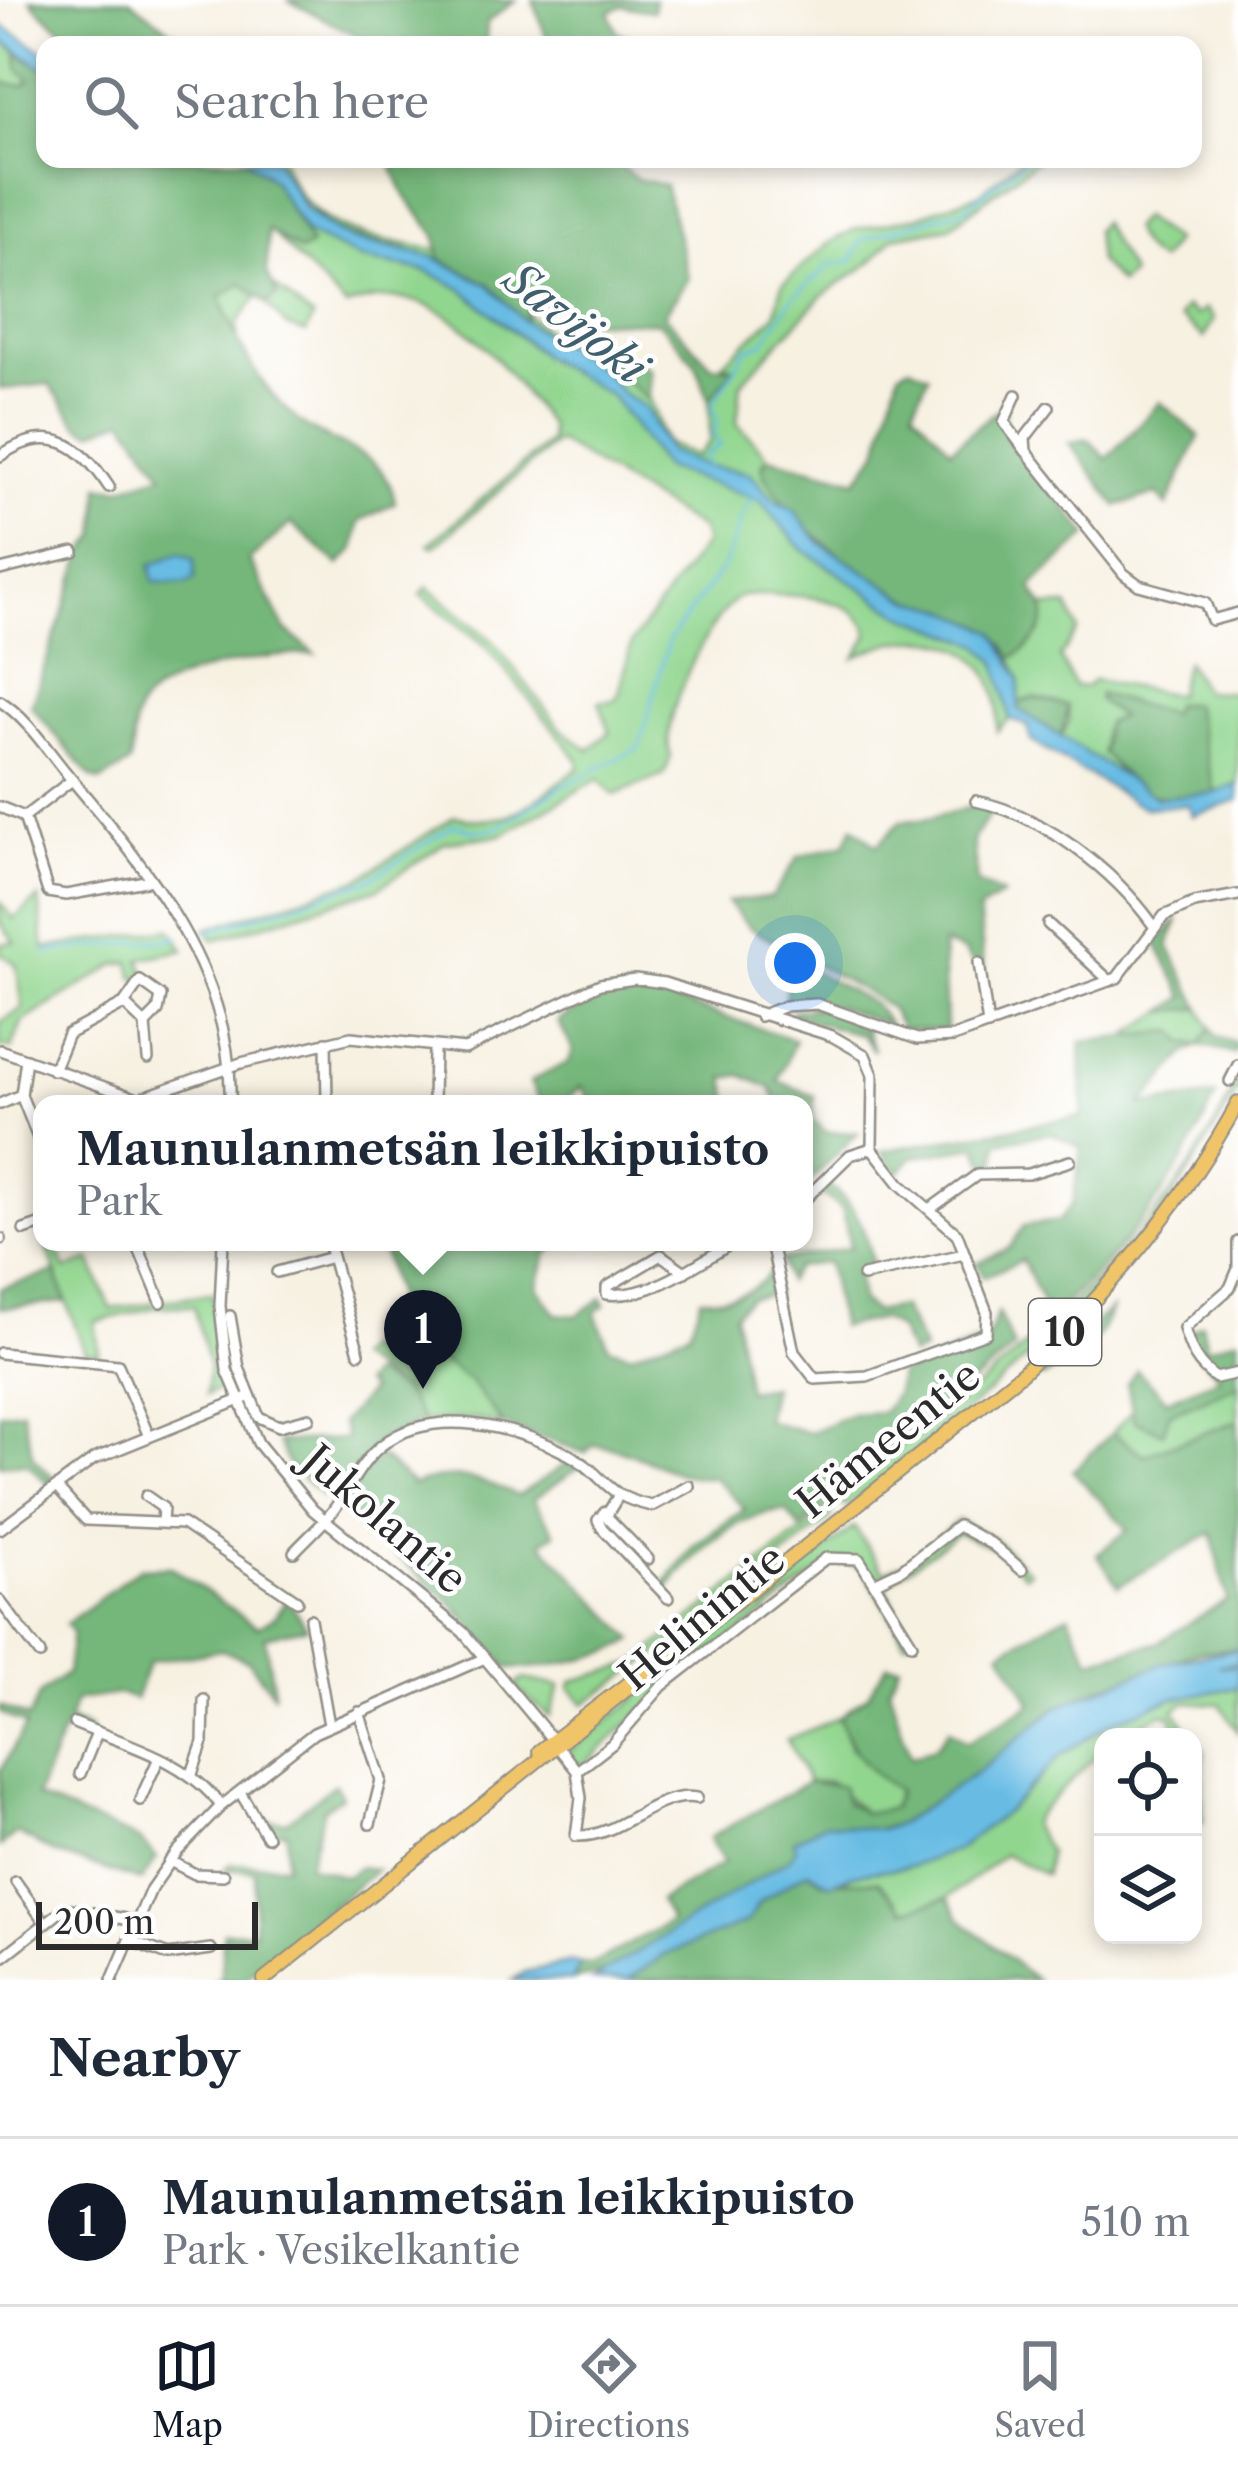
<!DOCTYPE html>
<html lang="en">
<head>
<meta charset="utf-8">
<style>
  :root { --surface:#fff; --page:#f2f2f3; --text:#1f2937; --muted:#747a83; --line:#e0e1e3; --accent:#111827 }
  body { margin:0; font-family:"Libre Caslon Text",serif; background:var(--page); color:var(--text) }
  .controls { position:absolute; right:36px; bottom:36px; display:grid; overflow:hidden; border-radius:24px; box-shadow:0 6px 18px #0003 }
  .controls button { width:108px; height:108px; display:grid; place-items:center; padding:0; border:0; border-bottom:3px solid var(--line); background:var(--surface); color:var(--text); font:60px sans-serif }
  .scale { position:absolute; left:36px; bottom:30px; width:222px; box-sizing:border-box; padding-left:12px; border:6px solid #2b2b2b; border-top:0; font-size:33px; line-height:42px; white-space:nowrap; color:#2b2b2b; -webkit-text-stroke:9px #fff; paint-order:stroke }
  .you { position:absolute; left:795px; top:963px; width:42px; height:42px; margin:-30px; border:9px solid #fff; border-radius:50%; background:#1a73e8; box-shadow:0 0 0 18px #1a73e833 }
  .badge { display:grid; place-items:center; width:78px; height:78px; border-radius:50%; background:var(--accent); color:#fff; font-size:39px; font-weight:700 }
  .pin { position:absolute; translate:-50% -99px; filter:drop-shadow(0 3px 6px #0008) }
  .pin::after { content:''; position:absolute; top:63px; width:42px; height:36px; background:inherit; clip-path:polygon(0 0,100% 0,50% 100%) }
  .popup { position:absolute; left:33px; top:1095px; width:780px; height:156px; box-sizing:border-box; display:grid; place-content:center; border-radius:24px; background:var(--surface); filter:drop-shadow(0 3px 9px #0005); font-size:39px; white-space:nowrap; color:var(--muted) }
  .popup b { font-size:45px; color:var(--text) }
  .popup::after { content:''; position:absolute; left:50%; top:100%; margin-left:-24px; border:24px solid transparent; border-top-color:var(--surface) }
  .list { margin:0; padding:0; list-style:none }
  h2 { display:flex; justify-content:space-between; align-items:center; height:156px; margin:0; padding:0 48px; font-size:51px }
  h2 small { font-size:39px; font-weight:400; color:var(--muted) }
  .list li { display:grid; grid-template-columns:78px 1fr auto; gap:36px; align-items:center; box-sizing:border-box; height:168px; padding:0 48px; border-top:3px solid var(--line) }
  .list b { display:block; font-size:45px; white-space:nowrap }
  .list p { margin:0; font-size:39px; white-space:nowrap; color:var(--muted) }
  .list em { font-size:39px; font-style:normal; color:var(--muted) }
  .icon { flex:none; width:66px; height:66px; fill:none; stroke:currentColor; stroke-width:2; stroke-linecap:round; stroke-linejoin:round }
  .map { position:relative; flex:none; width:1238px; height:1980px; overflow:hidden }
  .search { position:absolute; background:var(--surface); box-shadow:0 6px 18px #0003; left:36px; right:36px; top:36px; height:132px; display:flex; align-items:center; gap:30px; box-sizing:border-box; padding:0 42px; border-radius:24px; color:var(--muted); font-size:45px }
  .sheet { height:324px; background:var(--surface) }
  nav { display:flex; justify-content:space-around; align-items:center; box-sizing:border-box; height:168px; border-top:3px solid var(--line); background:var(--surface); font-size:33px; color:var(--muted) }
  nav a { display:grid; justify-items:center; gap:6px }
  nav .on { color:var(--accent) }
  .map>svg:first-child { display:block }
  .green { fill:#91d68f; stroke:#5e805d; stroke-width:3 }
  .forest { fill:#74b77a; stroke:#507152; stroke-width:3 }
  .water { fill:#68bce4; stroke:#4a7488; stroke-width:3 }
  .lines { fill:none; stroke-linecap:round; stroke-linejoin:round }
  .stream { stroke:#68bce4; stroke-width:3 }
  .minor-casing { stroke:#918e86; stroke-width:14 }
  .highway-casing { stroke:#918e86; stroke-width:16 }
  .minor { stroke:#fff; stroke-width:9 }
  .highway { stroke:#f0c469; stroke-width:12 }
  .labels { text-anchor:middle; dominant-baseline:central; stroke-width:9; stroke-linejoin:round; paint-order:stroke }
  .shield { fill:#fff; stroke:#6b6b6b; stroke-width:3 }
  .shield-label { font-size:39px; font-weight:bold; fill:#2b2b2b }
  .street-label { font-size:42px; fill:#2b2b2b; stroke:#fff }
  .water-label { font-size:45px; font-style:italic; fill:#405e6c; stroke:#fff }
</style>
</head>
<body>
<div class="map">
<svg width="1238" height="1980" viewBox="0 0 1238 1980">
  <rect width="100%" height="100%" fill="#fff"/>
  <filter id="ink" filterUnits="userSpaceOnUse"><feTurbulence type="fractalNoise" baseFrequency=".00833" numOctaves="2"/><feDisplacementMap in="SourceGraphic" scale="24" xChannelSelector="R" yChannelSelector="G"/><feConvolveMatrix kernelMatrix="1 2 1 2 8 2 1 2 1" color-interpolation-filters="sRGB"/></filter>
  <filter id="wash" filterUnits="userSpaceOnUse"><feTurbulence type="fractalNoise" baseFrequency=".004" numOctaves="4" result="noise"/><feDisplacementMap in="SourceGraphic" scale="48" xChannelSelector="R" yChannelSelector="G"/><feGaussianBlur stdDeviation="2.7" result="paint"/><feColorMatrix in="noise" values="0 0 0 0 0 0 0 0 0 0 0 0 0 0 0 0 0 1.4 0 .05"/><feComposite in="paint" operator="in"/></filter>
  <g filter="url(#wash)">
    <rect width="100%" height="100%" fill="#f7f1e2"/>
    <g class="green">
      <polygon points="0,39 17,53 31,79 23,86 0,82"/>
      <path d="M245,159L306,233L361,259L426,271L462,289L547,359L612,396L664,468L760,500L802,549L902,615L979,644L997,663L1010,719L997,731C1007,641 923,620 856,657L869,635C862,592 778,593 741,596C710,612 656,724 671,756L664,775L614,795L598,779L502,835L446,842L377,889L214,940L206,929L359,879L455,816C510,831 535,799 579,768L578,759L485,645L421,595L427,587L493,641L561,729L589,750L610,732L599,702L615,700L619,693L632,642L705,543L701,529L557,441L434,547L429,544L550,441L549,425C499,362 440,268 346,307L267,228Z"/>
      <path d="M275,159H282C306,235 373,237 439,250L440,259C348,230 330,252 275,159Z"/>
      <path d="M1021,159H1039L949,227L894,237L869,264L823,295L741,383L737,423L769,457L763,462L764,475L790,506L773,499L750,473L705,466L668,451L646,408L622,393L601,369L524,321L526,313C558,347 629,368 649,400C657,413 659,430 667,444L696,456L710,441L709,400L733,367L722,364L775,315L782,285L829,243L853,230L916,217L979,194Z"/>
      <path d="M1141,217L1174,241L1160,261C1147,256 1138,243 1132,229Z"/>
      <polygon points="1101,222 1131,274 1120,284 1098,261 1095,231"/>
      <polygon points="242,283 258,296 237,323 238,338 220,297"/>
      <polygon points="273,285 313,318 306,333 286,326 266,303 277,296"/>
      <polygon points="1186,307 1196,315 1206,309 1214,319 1204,338 1179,317"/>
      <path d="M1068,606L1078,630L1060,657L1074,686L1086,687L1094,680L1176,695L1186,661L1204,691L1238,693V784L1215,793L1193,704L1171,714L1118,711L1121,718L1106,724C1095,752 1114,756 1122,779L1061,737L1069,721L1067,706L1034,698L1017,703L1020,679L1011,658C1033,648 1042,630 1045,607Z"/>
      <polygon points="39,898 44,948 171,929 184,950 140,959 147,978 134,978 130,962 117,964 22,1022 12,1048 0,1047 0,1022 23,1008 16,964 0,953 0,944 15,942 0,923 0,902 14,919"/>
      <polygon points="1201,1008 1211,1028 1200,1045 1130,1033 1163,1012"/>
      <path d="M1238,1078V1090C1213,1133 1189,1177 1159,1216C1073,1331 959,1417 847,1506L839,1504C858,1472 926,1430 958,1403C1070,1312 1179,1214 1238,1078Z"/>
      <polygon points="45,1242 55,1242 65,1269 90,1260 111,1309 212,1293 222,1388 206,1395 209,1367 194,1306 157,1307 95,1322 99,1354 85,1353"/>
      <polygon points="364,1348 400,1367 415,1363 424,1348 469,1380 504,1425 471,1419 423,1422 405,1392 355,1358"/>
      <polygon points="1238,1385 1238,1421 1144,1455 1112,1433 1135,1407 1165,1423 1170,1413"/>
      <polygon points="831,1508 832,1517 691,1631 584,1704 570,1688 573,1681 634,1664"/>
      <polygon points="958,1520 994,1539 1029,1571 1025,1575 993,1548 958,1533 885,1585 911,1639 905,1642 863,1568 839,1561 829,1564 671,1685 577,1771 567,1759 571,1749 854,1527 884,1572 907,1562"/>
      <polygon points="524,1679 560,1686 550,1717 518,1690 516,1684"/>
      <path d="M1238,1687V1732L1220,1704L1186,1702L1174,1710L1204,1751L1203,1823L1193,1819V1737H1179L1171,1716L1163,1713L1119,1737H1103V1749L1034,1818L1032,1825L1048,1851L1045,1875L1004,1854C976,1874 932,1924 896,1905L880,1883H848L846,1879L853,1874L913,1866L1006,1812L1060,1756L1112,1722L1171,1699Z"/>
      <polygon points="839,1717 851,1748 898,1790 892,1808 864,1813 829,1781 808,1782 787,1740"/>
    </g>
    <g class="forest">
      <path d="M30,0H130L174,33L168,45C105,45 75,52 30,0Z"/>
      <polygon points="287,0 516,0 487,22 486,45 375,45"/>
      <polygon points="533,0 655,0 653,11 622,6 609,12 617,32 652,45 549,45"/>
      <path d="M17,53L45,69V159H245L272,179L311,245L301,252L268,230L267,272L277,296L266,303L242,283L220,297C233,338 261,389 294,417C331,450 386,446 395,503L360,521L354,550L339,565L291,523L249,560L286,630L315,654C274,653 160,670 139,709C131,724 135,747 129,764L101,781L91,777L31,706L84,552L97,536L100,486L121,488L163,474L124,419L92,432L78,425L49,384L0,389V82L23,86L30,80L18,68Z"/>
      <polygon points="389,159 612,159 635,178 665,185 688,278 664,315 711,365 734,368 709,400 695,362 659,322 594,321 538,300 530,305 524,321 489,284 440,259 436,235 405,196"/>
      <polygon points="638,360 650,370 649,400 600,361"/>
      <path d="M910,366L929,375L913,409L951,449L1005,403L1003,432L1088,535L1032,586C1034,596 1043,602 1044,611C1047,631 1027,650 1011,658C990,610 942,618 903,596C855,570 784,519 762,468L769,457L857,480L878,451L899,372Z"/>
      <polygon points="1160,402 1199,436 1167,506 1157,494 1117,506 1069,443 1088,439 1107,459"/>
      <path d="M1099,694L1170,714L1174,704H1193L1215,793C1145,802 1149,800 1102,753L1106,723L1120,717L1099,701Z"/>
      <polygon points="1034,698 1068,706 1061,737 1018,709 1017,703"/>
      <polygon points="975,806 995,806 973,840 977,883 1003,895 979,910 984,968 977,968 963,951 943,944 946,1031 902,1029 890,1008 876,998 749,927 727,902 772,897 798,857 845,844 853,826 877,846 901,821 925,820"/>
      <polygon points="1179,919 1168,946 1201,1008 1163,1012 1185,997 1156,942"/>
      <polygon points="789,957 875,1005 889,1025 836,1006 785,1003"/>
      <polygon points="621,993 651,993 795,1040 778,1081 814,1096 813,1120 826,1132 858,1133 808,1183 804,1181 804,1104 778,1104 771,1088 741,1075 725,1078 731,1104 591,1104 582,1086 562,1104 541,1104 530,1082 569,1062 573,1050 558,1021 591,1001"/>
      <polygon points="824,1008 864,1028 874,1051 860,1034 792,1016 791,1011"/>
      <path d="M1211,1028L1216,1037L1238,1044L1234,1053L1200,1045L1185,1054L1142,1105L1216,1095C1178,1184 1122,1254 1049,1317L1022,1260L983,1277L977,1263L1010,1247L1024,1226L1059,1221L1073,1203L1081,1148L1051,1133L998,1142L996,1163L985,1164L977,1146L912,1157L899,1173L881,1151L1083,1116L1081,1042L1175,1031L1185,1043L1199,1045Z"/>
      <path d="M826,1183C859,1207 866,1229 873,1269L857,1273L861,1302L874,1312L902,1307L924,1351L911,1356L898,1329L881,1319L840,1327L827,1262L796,1267L787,1282L781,1260L850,1248L843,1210L819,1192Z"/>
      <path d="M335,1242H563L547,1253L537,1287L556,1314L576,1316L602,1298L605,1305L595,1312L609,1347L630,1354L689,1332L701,1298C728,1300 753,1294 770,1272L776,1294L749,1298L734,1314L747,1390L772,1386L765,1420L809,1433L851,1414L883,1412L895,1395L900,1374L988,1337L998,1312L1014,1348L800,1528L786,1511C737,1512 696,1552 668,1588L664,1584L694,1545L745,1509L713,1477C669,1481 637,1446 593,1445L585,1453L504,1425L469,1380L406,1337L382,1247L338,1253Z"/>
      <polygon points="56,1272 66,1302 0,1308 0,1288"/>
      <polygon points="1113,1307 1098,1337 1043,1378 1040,1374"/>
      <polygon points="1202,1324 1207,1348 1238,1338 1238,1385 1170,1413 1163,1433 1134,1420 1127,1384 1137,1370 1167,1400 1219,1377 1192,1347 1190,1331"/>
      <polygon points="372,1374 405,1392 423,1422 380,1440 340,1489 323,1497 289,1466 277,1442 346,1439 341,1423 370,1391 363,1384"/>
      <polygon points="22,1410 33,1457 55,1480 49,1485 27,1463 0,1465 0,1413"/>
      <path d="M1238,1421V1648L1197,1652L1104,1686L1057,1707L978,1772L899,1824L797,1848L790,1859L614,1969L573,1980L580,1964L591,1965L671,1921L659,1901L724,1863L709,1838L808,1782L842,1786L846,1802L864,1813L892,1808L898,1790C866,1772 852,1750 839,1717L868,1695L887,1664L899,1665L889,1688L910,1758L935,1748L949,1729L967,1742L1032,1704L1001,1651L1068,1614L1091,1660L1157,1643L1227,1600L1212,1533L1118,1586L1097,1554L1128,1530L1073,1471L1112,1433L1144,1455Z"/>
      <path d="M380,1456L413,1485C453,1470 480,1478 518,1496L569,1462L580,1467L533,1499L555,1533L541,1542L634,1640C610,1656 537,1671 508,1668L453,1604L345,1512L362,1475Z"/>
      <polygon points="171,1567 257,1627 274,1617 287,1599 307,1627 265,1637 274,1695 249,1661 222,1650 149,1662 135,1699 120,1694 76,1700 68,1720 90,1729 88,1735 65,1727 36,1797 139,1840 157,1858 141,1881 56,1854 17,1833 0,1846 0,1772 26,1725 0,1713 0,1706 29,1718 40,1694 67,1673 72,1632 66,1624 140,1568"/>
      <polygon points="335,1784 342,1796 324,1809 308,1866 346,1877 360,1867 377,1869 243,1980 216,1980 221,1976 223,1932 254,1932 255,1871 224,1870 229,1864 286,1865 287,1832 268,1831 268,1821 287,1821"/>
      <polygon points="808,1871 823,1882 878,1881 905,1910 948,1898 959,1918 1036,1980 628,1980 664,1955 747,1922 759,1902"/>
    </g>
    <g class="water">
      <polygon points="0,24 45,52 45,69 0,39"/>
      <polygon points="245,159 275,159 306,210 330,228 350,239 431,256 489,285 524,321 601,369 622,393 646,408 668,451 705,466 750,473 773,499 794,510 819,542 908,599 944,608 995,632 1020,679 1018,709 1157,798 1215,793 1238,784 1238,801 1192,816 1189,805 1144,808 1031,741 1028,726 1010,719 997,663 979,644 902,615 802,549 760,500 664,468 612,396 547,359 462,289 426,271 361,259 306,233 272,179"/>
      <polygon points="179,553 194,559 195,579 185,584 153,582 151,565"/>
      <polygon points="1238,1649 1238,1662 1218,1666 1238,1666 1238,1687 1171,1699 1112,1722 1060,1756 1006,1812 958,1849 913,1866 853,1874 830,1884 808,1871 759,1902 747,1922 664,1955 628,1980 592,1980 789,1859 796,1848 793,1841 825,1823 881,1830 899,1824 978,1772 1057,1707 1164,1663"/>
      <polygon points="573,1962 580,1964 573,1980 513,1980 525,1972"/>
    </g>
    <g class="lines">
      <g class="stream">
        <polyline points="708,468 704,456 720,445 713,435 717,422 712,406 746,349 763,343 792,299 831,264 851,261 863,239 964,209 1026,159"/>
        <polyline points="206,932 367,881 454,825 474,831 496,828 561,787 639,748 669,640 725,564 746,506 755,497"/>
        <polyline points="45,952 179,938"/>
      </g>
    </g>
  </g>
  <g filter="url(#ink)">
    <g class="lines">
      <g class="minor-casing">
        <g id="minor">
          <polyline points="1016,395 1004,422 1026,451"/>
          <polyline points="1049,407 1025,438 1026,451 1124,574 1139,585 1205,603 1212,620 1238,613"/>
          <path d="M0,456C49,422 81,444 109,487"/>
          <polyline points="0,570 74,552"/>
          <path d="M0,701C28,719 47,750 68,775C148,870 235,973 230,1104"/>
          <path d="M976,801C1043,815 1114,870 1154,926"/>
          <polyline points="0,807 24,817"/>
          <polyline points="24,817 48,892 66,895 151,880"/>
          <polyline points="24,817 72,780"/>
          <polyline points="1048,924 1110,981"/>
          <polyline points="979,963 988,1025"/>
          <polyline points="760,1016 785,1006 817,1004 917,1039 953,1037 1117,978 1164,916 1194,903 1238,895"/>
          <polyline points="145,1024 148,1059"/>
          <polyline points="326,1042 327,1104"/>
          <polyline points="0,1050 138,1099 241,1063 351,1037 465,1049 600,984 635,979 664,983 832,1036 865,1055 873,1075 872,1148 900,1184 957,1234 987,1312 986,1333 867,1376 815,1379 794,1352 771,1242"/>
          <polyline points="26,1059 21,1095 42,1148"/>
          <polyline points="53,1070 68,1034 124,1004 145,1024 158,1011 161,996 140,981 124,1004"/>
          <polyline points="1230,1081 1238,1065"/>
          <polyline points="0,1104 21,1095"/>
          <polyline points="433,1104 434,1049"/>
          <polyline points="804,1200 850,1155 872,1148"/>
          <polyline points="930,1209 977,1175 1028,1174 1070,1161"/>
          <polyline points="24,1230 42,1224"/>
          <polyline points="0,1239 1,1239"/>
          <polyline points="136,1242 161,1302"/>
          <path d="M223,1242L220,1306L227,1370L258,1443L313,1510L463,1632L542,1727L577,1771L581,1798L576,1836C621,1838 653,1791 697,1798"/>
          <polyline points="328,1242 359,1353"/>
          <path d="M1238,1242V1269L1230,1288L1184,1328C1190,1350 1197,1365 1216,1378L1238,1373"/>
          <polyline points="277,1272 332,1257"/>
          <path d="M685,1272L661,1255L607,1287V1294C651,1299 698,1263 734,1242"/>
          <polyline points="863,1276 964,1254"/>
          <polyline points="230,1316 239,1368 259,1417 279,1426 309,1418"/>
          <polyline points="0,1353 118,1365 148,1434"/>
          <polyline points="58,1489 86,1520 183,1524 297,1601"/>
          <polyline points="146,1496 163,1508 162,1522"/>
          <polyline points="617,1498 606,1516 648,1559"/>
          <polyline points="605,1512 598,1520 602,1528 668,1598"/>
          <polyline points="0,1529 94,1459 250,1396"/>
          <path d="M294,1552C306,1539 321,1526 332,1512C349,1490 360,1462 382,1445C433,1405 516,1427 568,1454C606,1474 602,1496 652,1506L689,1486"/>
          <polyline points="878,1581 901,1570 958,1526 993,1545 1022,1570"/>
          <polyline points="0,1601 40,1654"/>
          <polyline points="310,1619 329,1725"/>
          <polyline points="359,1712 381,1780 370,1824"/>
          <path d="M74,1723C127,1745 186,1759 221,1806"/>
          <polyline points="577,1771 612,1744 662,1686 826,1558 859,1559 912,1644"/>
          <polyline points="80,1774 97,1733"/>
          <polyline points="192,1774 203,1742 204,1700"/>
          <polyline points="240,1792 267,1837"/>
          <polyline points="140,1800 159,1758"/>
          <polyline points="170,1861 195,1874 223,1875"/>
          <polyline points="16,1882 44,1921"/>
          <polyline points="129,1940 168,1955 211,1949"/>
          <polyline points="4,1956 65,1908 135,1921"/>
          <polyline points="112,1980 151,1889 177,1852 221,1806 314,1733 485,1658"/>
        </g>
      </g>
      <g class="highway-casing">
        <g id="highway">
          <polyline points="539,1751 666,1654"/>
          <path d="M264,1980L1022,1373C1107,1293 1182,1206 1238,1103"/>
        </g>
      </g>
      <use href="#minor" class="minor"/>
      <use href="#highway" class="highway"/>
    </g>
  </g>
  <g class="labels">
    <rect class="shield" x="1029" y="1299" width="72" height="66" rx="9"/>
    <g class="shield-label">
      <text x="1065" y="1332">10</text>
    </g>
    <g class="street-label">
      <text transform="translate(888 1439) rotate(-39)">Hämeentie</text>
      <text transform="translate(385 1519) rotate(41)">Jukolantie</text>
      <text transform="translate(702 1617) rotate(-40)">Helinintie</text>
    </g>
    <g class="water-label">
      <text transform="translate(576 323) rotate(38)">Savijoki</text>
    </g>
  </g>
</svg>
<div class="controls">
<button><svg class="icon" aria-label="locate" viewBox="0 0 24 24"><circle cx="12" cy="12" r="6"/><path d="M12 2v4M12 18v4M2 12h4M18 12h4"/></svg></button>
<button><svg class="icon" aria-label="layers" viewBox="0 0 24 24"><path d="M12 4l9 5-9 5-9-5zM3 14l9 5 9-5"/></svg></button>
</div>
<div class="scale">200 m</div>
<div class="you"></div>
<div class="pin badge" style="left:423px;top:1389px">1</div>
<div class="popup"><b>Maunulanmetsän leikkipuisto</b>Park</div>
<div class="search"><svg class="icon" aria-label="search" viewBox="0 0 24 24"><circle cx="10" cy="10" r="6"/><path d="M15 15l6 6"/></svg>Search here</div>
</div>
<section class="sheet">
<h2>Nearby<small></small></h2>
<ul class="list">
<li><span class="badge">1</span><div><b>Maunulanmetsän leikkipuisto</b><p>Park · Vesikelkantie</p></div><em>510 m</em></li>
</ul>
</section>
<nav>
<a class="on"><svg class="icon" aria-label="map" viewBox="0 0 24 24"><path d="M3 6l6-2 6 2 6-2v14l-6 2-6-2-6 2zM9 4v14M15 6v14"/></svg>Map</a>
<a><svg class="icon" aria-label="directions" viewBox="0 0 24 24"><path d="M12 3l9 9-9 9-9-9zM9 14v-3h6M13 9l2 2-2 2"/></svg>Directions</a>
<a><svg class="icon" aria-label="saved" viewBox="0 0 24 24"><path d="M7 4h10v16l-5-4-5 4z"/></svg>Saved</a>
</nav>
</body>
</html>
